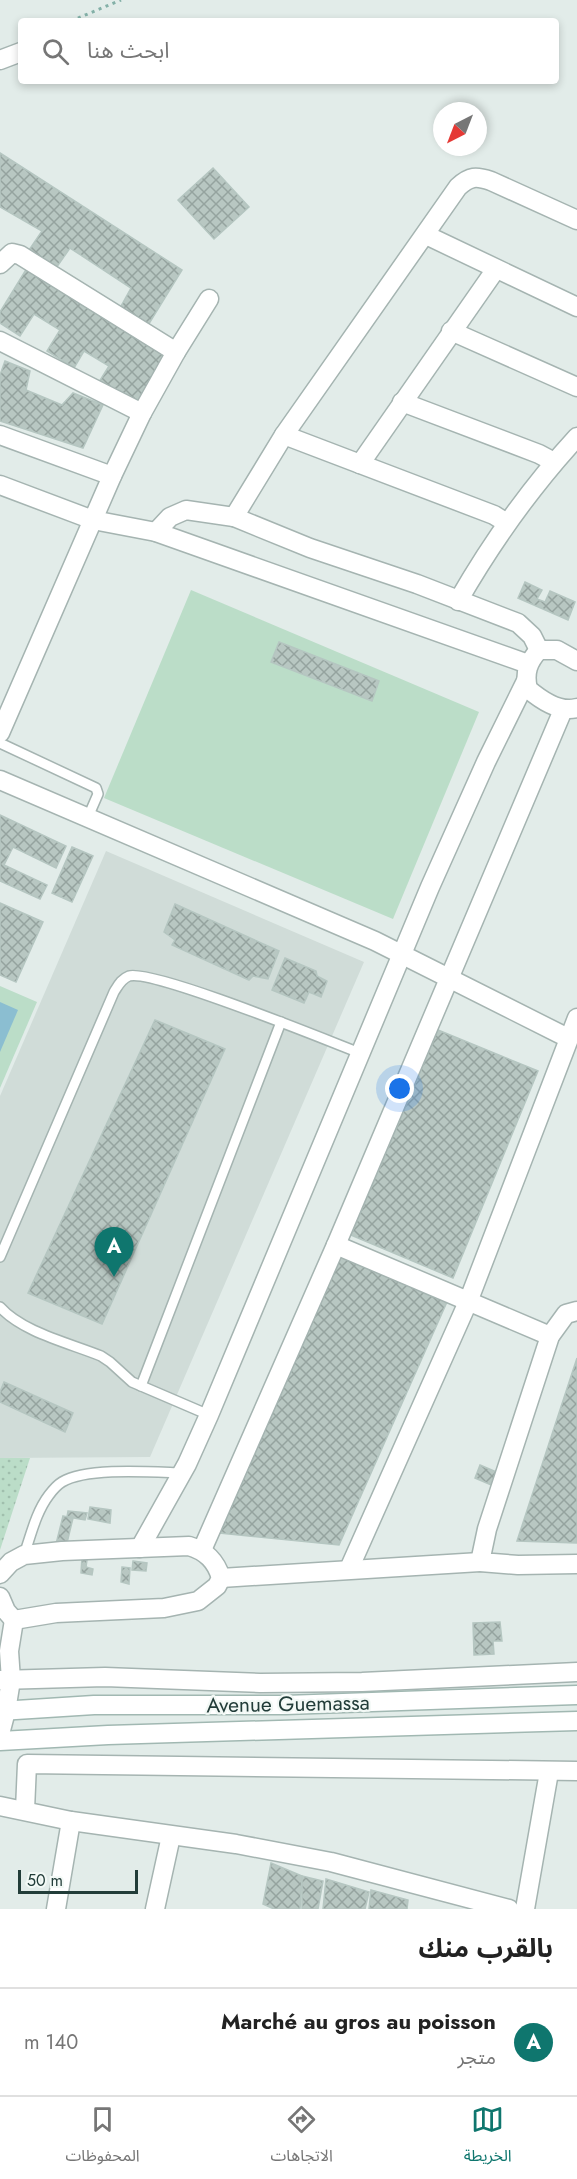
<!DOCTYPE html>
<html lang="ar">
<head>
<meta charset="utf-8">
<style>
  :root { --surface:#fff; --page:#f2f2f2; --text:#222; --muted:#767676; --line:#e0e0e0; --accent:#0f766e }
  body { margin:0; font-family:Jost,"Noto Sans Arabic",sans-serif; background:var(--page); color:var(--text); direction:rtl }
  .compass { position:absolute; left:433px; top:102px; width:54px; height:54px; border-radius:50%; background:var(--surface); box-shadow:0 3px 9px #0003; rotate:222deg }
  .scale { position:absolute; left:18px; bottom:15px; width:120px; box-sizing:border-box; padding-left:6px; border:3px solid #223d39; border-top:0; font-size:16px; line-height:21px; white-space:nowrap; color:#223d39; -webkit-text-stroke:4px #f3f9f6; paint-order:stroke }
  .you { position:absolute; left:400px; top:1089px; width:21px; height:21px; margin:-15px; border:4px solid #fff; border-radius:50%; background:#1a73e8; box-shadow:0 0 0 9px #1a73e833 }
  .badge { display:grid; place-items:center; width:39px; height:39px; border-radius:50%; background:var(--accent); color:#fff; font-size:20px; font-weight:700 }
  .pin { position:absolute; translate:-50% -50px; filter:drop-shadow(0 2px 3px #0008) }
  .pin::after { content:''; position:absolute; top:32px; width:21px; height:18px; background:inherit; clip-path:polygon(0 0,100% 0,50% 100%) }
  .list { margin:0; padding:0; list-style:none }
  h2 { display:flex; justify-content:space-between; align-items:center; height:78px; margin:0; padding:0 24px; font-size:26px }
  h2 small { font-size:20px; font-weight:400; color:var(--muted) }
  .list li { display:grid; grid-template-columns:39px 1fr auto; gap:18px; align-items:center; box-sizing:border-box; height:108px; padding:0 24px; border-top:2px solid var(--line) }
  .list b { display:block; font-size:22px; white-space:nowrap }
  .list p { margin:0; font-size:20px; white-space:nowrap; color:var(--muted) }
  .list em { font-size:20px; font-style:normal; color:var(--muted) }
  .icon { flex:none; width:33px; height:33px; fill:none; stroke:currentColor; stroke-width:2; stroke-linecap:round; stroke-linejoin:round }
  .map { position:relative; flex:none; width:577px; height:1909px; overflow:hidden; direction:ltr }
  .search { position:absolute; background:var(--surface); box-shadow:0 3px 9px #0003; left:18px; right:18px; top:18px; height:66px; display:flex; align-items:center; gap:15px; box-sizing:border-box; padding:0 21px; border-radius:6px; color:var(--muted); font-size:22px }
  .sheet { height:186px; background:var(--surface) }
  nav { display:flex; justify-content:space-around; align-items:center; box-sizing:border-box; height:84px; border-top:2px solid var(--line); background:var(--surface); font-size:16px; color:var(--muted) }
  nav a { display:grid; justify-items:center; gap:3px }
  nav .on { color:var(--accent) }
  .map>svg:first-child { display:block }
  .built { fill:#d0dcd8 }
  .park { fill:url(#park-dots) }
  .garden { fill:#bbddc8 }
  .water { fill:#8bbed1 }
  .building { fill:url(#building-cross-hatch); stroke:#b5c6c1; stroke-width:1.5 }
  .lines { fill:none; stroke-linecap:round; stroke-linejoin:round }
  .service-casing { stroke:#a5b4b1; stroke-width:12 }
  .minor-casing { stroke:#a5b4b1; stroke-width:21 }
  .tertiary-casing { stroke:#a5b4b1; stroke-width:21 }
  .secondary-casing { stroke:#a1b8b2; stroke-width:21 }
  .path { stroke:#83b0a7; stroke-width:3; stroke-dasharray:3 4.5; stroke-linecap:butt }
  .service { stroke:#fff; stroke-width:9 }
  .minor { stroke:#fff; stroke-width:18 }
  .tertiary { stroke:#fff; stroke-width:18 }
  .secondary { stroke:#fff; stroke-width:18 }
  .labels { text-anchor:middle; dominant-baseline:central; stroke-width:4.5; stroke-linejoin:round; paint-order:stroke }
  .street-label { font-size:21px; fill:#223d39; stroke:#f3f9f6 }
</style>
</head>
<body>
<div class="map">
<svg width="577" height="1909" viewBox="0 0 577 1909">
  <defs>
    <pattern id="park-dots" width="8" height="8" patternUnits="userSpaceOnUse" patternTransform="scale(1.5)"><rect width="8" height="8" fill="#bbddc8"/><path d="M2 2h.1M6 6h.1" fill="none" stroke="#a0bfad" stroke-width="1.8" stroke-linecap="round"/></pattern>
    <pattern id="building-cross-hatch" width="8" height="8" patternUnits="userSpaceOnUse" patternTransform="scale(1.5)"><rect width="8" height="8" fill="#b8c7c2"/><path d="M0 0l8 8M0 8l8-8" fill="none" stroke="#95a39f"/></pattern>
  </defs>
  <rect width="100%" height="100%" fill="#e2ece9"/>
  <polygon class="built" points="106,851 364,962 150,1457 0,1458 0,1096"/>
  <polygon class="park" points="0,1458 30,1458 0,1550"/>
  <g class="garden">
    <polygon points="191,590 479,712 393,919 104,798"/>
    <polygon points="0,986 37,1002 0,1088"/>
  </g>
  <polygon class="water" points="0,1002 18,1010 0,1052"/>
  <g class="building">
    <polygon points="0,153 182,270 147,327 120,308 131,288 70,248 54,271 29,250 42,231 0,207"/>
    <polygon points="213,168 249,207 214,239 178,200"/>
    <polygon points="27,268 169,355 138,406 99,382 109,366 84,351 74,368 47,351 60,330 34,314 20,336 0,323 0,312"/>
    <polygon points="5,361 30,371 26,390 62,405 73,393 103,405 83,448 0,421 0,375"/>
    <polygon points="525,582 542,590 537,599 545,602 550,591 575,602 568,620 518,598"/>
    <polygon points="279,642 379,681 372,701 271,662"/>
    <polygon points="0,815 66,846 56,868 13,847 4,865 47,885 40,899 0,881"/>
    <polygon points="72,847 93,856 72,902 52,893"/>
    <polygon points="0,903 43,922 16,982 0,975"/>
    <polygon points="175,904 279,951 268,979 253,976 249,980 172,945 175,940 164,932"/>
    <polygon points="285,958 316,971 317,976 327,981 321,997 309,992 304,1003 272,990"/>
    <polygon points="155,1020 225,1049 102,1324 28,1293"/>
    <polygon points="438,1030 538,1071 453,1278 351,1235"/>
    <polygon points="340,1255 447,1302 339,1545 220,1533"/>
    <polygon points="577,1358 577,1543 517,1541"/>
    <polygon points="4,1382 73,1413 65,1432 0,1402 0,1392"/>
    <polygon points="480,1465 501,1474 496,1487 475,1478"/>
    <polygon points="90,1507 111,1510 110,1523 88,1519"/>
    <polygon points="68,1511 87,1513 85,1520 67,1517"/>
    <polygon points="63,1516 73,1518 66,1547 56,1544"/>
    <polygon points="82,1557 87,1560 86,1567 93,1569 92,1575 81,1573"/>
    <polygon points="133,1561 147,1563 146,1571 132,1570"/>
    <polygon points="122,1567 130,1568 129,1584 121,1582"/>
    <polygon points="500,1622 502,1641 493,1641 494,1654 474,1655 473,1623"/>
    <polygon points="271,1863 302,1876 300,1909 274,1909 263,1904"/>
    <polygon points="302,1876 323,1881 318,1909 302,1909"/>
    <polygon points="326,1879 369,1892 365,1909 323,1909"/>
    <polygon points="371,1890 408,1900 407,1909 369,1909"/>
  </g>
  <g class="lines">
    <g class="service-casing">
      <g id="service">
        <polyline points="0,743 96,788 98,794 88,817"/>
        <path d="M0,1257L114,992C118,986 121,979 129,976C153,969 326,1040 360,1053"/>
        <path d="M0,1307C22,1332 69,1343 101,1356L110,1362L132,1382L209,1415"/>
        <polyline points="141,1386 281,1022"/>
        <path d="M24,1555C31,1535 36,1512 49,1495C52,1491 57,1485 62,1482C87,1467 152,1472 182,1473"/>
      </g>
    </g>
    <g class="minor-casing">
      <g id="minor">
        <polyline points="0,60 21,52"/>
        <polyline points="426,235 577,307"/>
        <polyline points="0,264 12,253 20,255 176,352"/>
        <polyline points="451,331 577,387"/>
        <polyline points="0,341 142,413"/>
        <polyline points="402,402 539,454 554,462"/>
        <polyline points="0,435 112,476"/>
        <polyline points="284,435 494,515 507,523"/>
        <polyline points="360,464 496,269"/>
        <polyline points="0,485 93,520 156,532 528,664"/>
        <polyline points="156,532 170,517 186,510 234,517"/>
        <path d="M458,601C492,542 531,487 577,437"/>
        <path d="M539,650L532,636L518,623L417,584L310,548L234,517L284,435L458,187C470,176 476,176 491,181L577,220"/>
        <path d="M577,661L557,650H539C528,662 524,673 528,689C541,700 560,713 577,708"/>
        <polyline points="0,733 112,476 142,413 176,352 209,299"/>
        <polyline points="0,780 375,941 568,1038"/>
        <polyline points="336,1245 550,1336"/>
        <polyline points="577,1311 566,1314 550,1336 487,1529 480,1562 518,1565 577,1564"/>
        <polyline points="140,1548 187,1464 209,1415 430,887 486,762 526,681"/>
        <polyline points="202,1550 336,1245 563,710"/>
        <polyline points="349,1569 468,1302 577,1018"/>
        <path d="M0,1574L11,1562L24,1555L62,1551L189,1546C206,1551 216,1561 221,1578L217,1586L198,1601L164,1608L56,1613L14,1620"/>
        <polyline points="221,1578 480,1562"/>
        <polyline points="0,1597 6,1611 14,1620"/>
        <polyline points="0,1680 105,1677 260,1683 362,1682 577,1672"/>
        <polyline points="6,1711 11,1680 9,1651 14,1620"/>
        <polyline points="0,1806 71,1821 236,1844 331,1862 509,1909"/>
        <polyline points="25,1810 27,1764 577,1771"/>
        <polyline points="56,1909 71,1821"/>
        <polyline points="155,1909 171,1836"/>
        <polyline points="525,1909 549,1772"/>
      </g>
    </g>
    <g class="tertiary-casing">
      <polyline id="tertiary" points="0,1734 6,1711"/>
    </g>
    <g class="secondary-casing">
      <g id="secondary">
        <polyline points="0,1711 94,1705 285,1705 577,1695"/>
        <polyline points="0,1741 108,1735 577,1721"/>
      </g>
    </g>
    <polyline class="path" points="71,21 121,0"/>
    <use href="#service" class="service"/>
    <use href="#minor" class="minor"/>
    <use href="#tertiary" class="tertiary"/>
    <use href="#secondary" class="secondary"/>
  </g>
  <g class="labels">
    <g class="street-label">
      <text transform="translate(288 1704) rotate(-1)">Avenue Guemassa</text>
    </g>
  </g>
</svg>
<svg class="compass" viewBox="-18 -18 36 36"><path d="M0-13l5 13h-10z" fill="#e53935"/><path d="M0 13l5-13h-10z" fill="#767676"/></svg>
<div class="scale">50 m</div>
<div class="you"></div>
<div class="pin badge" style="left:114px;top:1277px">A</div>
<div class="search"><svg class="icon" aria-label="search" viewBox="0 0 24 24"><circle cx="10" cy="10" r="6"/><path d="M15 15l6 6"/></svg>ابحث هنا</div>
</div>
<section class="sheet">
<h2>بالقرب منك<small></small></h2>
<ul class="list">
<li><span class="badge">A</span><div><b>Marché au gros au poisson</b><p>متجر</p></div><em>140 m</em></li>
</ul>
</section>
<nav>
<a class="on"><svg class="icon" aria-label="map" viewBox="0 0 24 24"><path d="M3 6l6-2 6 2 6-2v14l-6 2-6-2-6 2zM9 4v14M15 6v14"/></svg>الخريطة</a>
<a><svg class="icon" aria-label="directions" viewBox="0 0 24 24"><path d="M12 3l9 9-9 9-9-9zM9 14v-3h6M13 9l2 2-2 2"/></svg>الاتجاهات</a>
<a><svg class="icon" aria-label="saved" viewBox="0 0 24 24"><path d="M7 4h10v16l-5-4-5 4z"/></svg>المحفوظات</a>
</nav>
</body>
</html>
